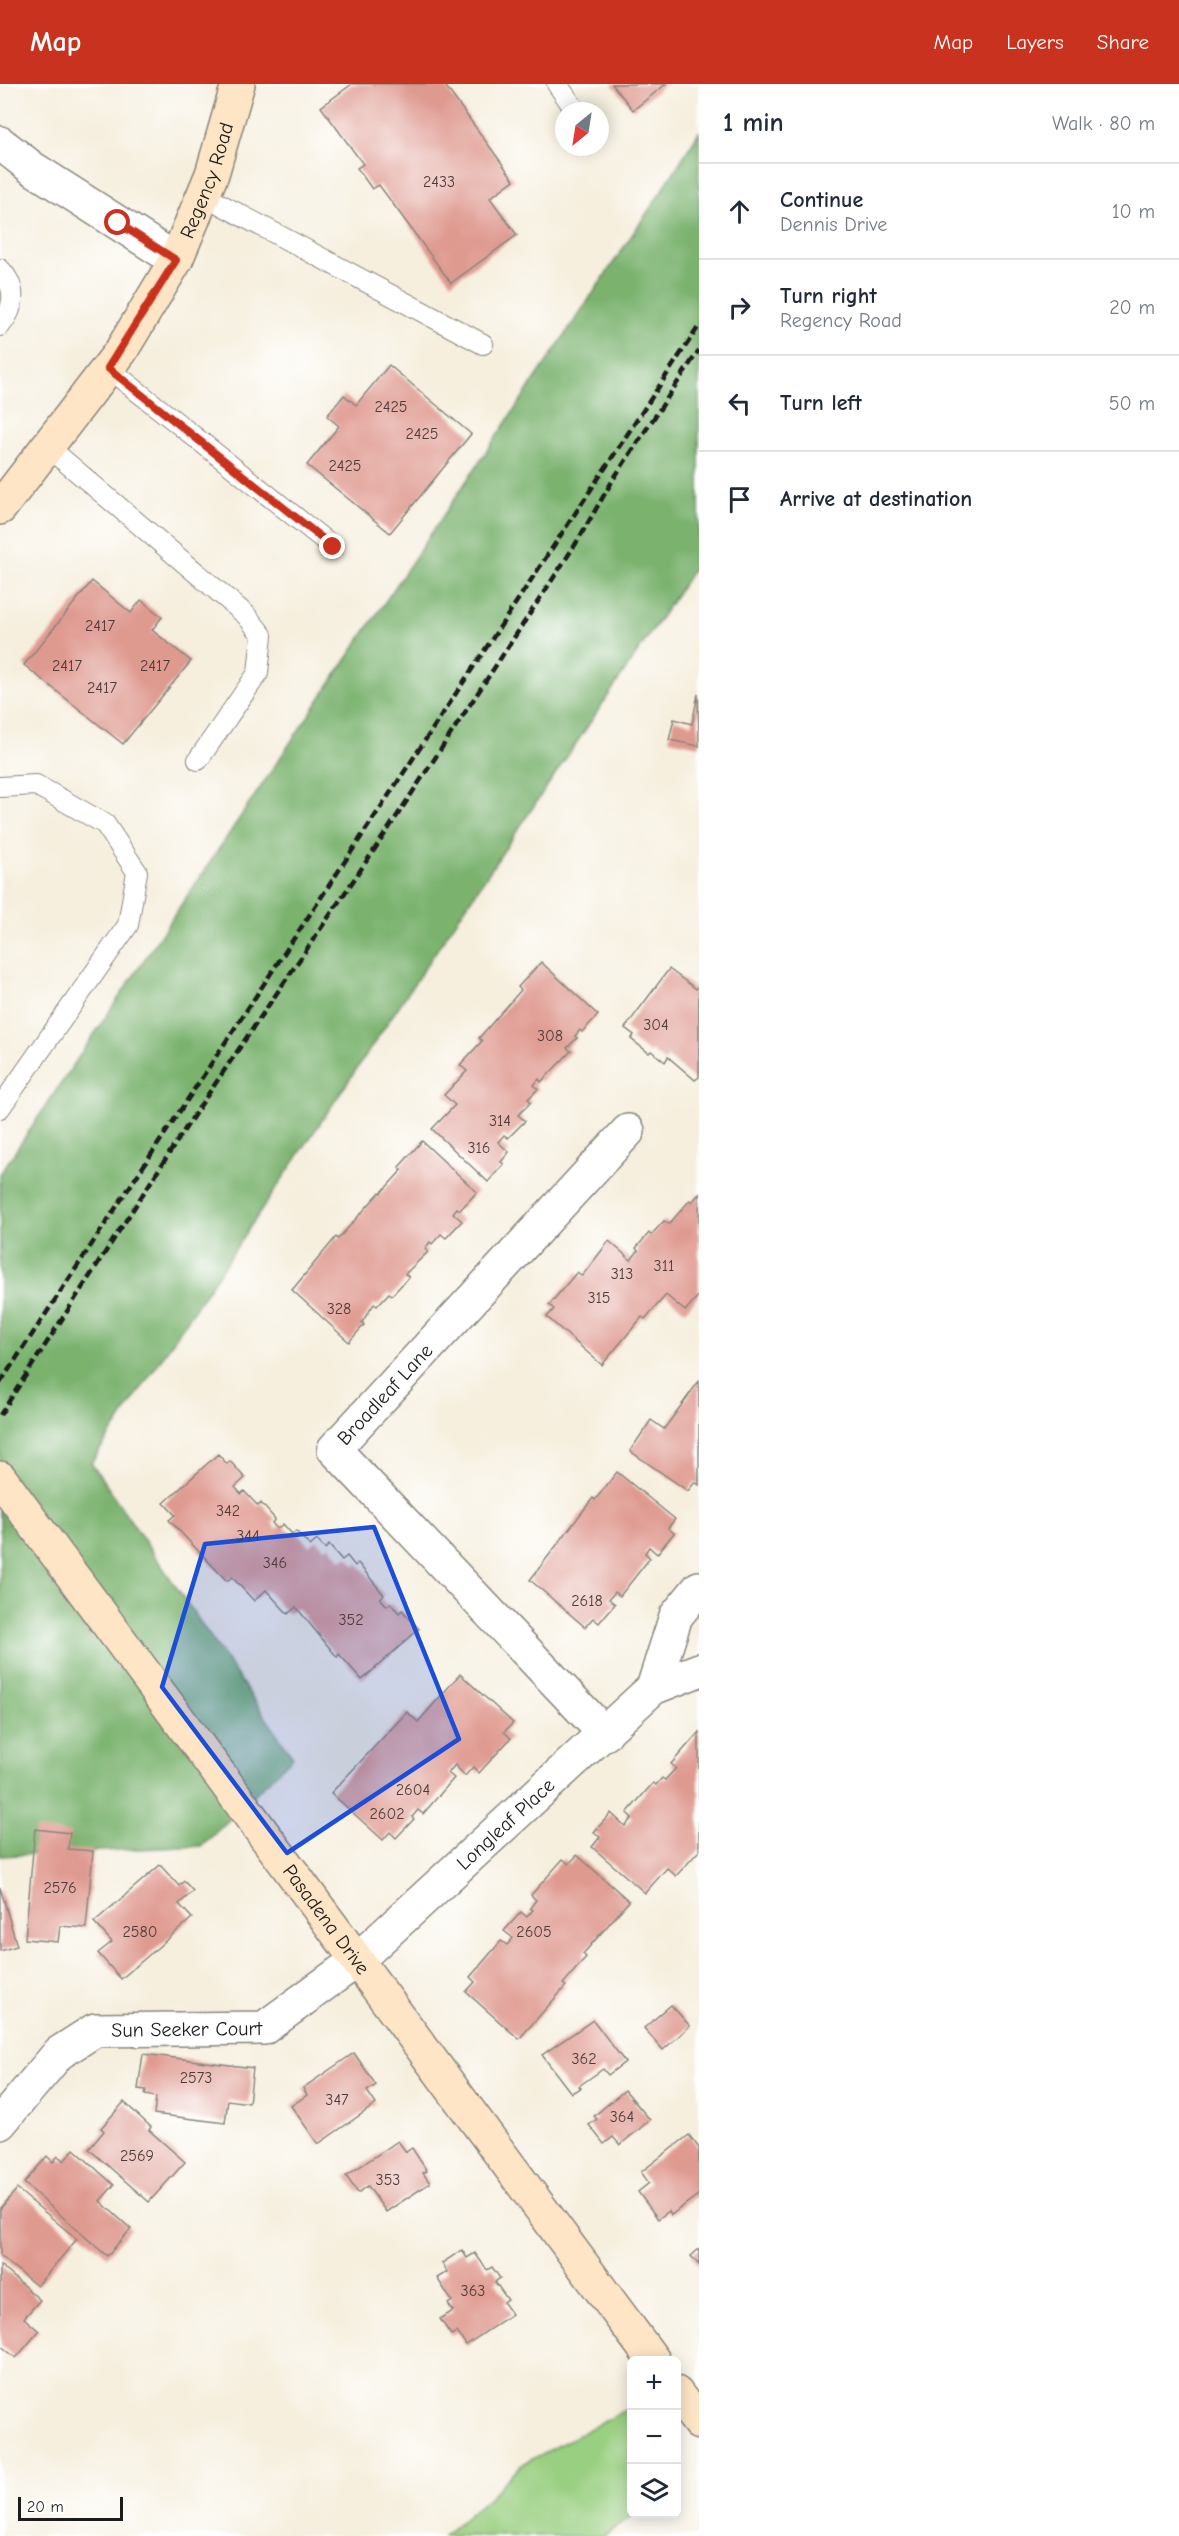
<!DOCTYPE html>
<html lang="en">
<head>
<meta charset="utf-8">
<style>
  :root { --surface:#fff; --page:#f2f2f3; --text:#1f2937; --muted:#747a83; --line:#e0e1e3; --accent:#c8321e }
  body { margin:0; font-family:"Comic Neue",sans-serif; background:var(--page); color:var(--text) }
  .controls { position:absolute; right:18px; bottom:18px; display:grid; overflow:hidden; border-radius:9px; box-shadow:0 3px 15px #0003 }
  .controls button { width:54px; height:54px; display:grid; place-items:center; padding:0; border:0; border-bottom:2px solid var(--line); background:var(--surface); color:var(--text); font:30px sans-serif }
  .compass { position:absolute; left:555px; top:18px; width:54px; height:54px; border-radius:50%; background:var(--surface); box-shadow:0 3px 15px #0003; rotate:210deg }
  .scale { position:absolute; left:18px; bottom:15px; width:105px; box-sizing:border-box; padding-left:6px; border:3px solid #1c1c1c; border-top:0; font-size:16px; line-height:21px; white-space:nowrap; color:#1c1c1c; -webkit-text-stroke:4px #fff; paint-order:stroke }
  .stop { position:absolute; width:18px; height:18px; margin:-14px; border:4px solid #c8321e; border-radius:50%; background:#fff }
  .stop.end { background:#c8321e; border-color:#fff; box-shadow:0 2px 6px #0008 }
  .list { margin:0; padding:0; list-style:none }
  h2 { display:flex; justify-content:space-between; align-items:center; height:78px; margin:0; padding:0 24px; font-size:26px }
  h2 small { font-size:20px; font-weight:400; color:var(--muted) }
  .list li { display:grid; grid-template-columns:39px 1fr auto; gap:18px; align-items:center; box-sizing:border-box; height:96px; padding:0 24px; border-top:2px solid var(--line) }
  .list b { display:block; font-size:22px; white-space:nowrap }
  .list p { margin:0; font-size:20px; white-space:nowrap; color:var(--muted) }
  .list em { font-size:20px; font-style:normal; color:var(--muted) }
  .icon { flex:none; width:33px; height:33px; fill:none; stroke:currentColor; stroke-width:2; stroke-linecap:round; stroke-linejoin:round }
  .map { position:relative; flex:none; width:699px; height:2452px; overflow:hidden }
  header { display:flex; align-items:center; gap:36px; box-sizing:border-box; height:84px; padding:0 30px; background:var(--accent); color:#fff }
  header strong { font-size:28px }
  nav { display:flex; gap:33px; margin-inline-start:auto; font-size:21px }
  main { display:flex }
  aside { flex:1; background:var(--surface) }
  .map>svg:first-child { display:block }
  .green { fill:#99cf80; stroke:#5a764e; stroke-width:1.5 }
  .forest { fill:#7ab26e; stroke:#4b6745; stroke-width:1.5 }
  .building { fill:#df9a90 }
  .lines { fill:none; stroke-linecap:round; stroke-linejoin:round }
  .lane-casing { stroke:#89867d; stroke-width:22 }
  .street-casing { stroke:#89867d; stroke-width:36 }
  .secondary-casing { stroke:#89867d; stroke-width:36 }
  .lane { stroke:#fff; stroke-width:20 }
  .street { stroke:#fff; stroke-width:33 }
  .secondary { stroke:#fde5c5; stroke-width:33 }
  .rail { stroke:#1c1c1c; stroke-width:4.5; stroke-dasharray:9 4.5; stroke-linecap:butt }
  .route { stroke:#c8321e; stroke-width:8 }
  .marked { fill:#1d4ed8; fill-opacity:0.2; stroke:#1d4ed8; stroke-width:4.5; stroke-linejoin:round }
  .labels { text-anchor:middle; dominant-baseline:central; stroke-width:6; stroke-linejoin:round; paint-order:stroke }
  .number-label { font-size:16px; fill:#4d3c39 }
  .street-label { font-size:20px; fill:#1c1c1c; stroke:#fff }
</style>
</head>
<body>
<header>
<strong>Map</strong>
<nav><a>Map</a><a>Layers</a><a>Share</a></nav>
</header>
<main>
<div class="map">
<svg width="699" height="2452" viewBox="0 0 699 2452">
  <rect width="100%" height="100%" fill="#fff"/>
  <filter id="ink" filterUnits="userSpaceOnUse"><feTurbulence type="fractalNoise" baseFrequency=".0167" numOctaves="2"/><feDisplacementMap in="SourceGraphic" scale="12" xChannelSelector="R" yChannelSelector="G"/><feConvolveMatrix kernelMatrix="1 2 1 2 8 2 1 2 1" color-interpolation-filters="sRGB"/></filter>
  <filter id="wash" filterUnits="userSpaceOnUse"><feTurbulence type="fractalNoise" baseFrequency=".008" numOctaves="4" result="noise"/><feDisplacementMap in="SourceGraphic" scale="24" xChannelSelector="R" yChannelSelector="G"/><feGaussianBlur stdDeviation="1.35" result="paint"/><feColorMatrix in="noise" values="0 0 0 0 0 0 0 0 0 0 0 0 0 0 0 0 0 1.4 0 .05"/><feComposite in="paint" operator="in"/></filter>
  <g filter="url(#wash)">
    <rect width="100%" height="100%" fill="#f6efde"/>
    <polygon class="green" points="627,2325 631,2334 632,2430 635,2430 603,2452 443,2452 486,2416 523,2380"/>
    <polygon class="forest" points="699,48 699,477 91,1379 293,1673 202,1762 0,1772 0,1090 661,108"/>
    <g id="blocks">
      <g class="building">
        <polygon points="352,0 444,0 514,96 490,114 517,151 451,199 379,101 372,105 357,84 363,80 321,23"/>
        <polygon points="612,0 666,0 633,26"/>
        <polygon points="389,281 471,350 390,449 307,381 339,342 327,332 344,311 356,321"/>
        <polygon points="92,497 131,529 141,516 162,533 152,546 191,577 123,660 24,581"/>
        <polygon points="698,610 699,662 669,656 674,635 692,640"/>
        <polygon points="541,878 598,931 582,948 580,946 575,952 577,954 567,964 571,967 541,998 539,995 534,1001 538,1005 528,1015 531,1018 518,1031 525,1037 508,1054 504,1051 498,1058 509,1068 501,1078 504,1080 488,1098 432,1045 455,1021 444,1011 467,987 460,981 482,957 479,954 521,906 518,903"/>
        <polygon points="669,885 696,905 699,901 699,993 695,996 668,973 665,978 651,967 649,969 631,955 634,951 625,944"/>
        <polygon points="422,1057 477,1108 460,1126 457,1124 453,1129 462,1137 446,1154 441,1150 432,1160 430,1158 425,1165 428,1168 405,1190 409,1193 392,1211 389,1209 377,1222 374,1220 362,1238 364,1241 349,1258 292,1206 336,1153 338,1155 380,1108 381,1109 402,1086 399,1083"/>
        <polygon points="699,1110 699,1211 685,1227 666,1211 645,1235 642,1233 602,1281 547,1233 554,1225 549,1221 577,1188 582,1192 609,1157 631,1176 638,1167 636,1164 649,1149 651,1151 664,1137 669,1140 690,1116 692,1118"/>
        <polygon points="699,1297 699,1401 695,1398 688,1407 630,1367 651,1336 664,1345"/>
        <polygon points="218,1370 227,1380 230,1377 245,1394 235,1403 241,1410 244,1407 258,1422 261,1419 275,1435 272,1439 277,1445 283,1440 292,1450 296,1447 310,1462 317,1456 325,1465 329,1461 342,1476 347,1472 355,1482 358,1479 384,1511 380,1514 387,1522 390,1519 399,1529 402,1526 419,1545 362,1596 339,1570 337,1573 296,1523 288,1530 266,1506 254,1517 232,1493 227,1497 169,1436 175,1431 164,1419"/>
        <polygon points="617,1388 675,1435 668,1444 674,1449 657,1470 649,1463 645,1469 650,1474 620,1512 615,1508 609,1515 615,1520 599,1539 593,1534 585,1543 530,1496 593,1414 595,1416"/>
        <polygon points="460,1590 513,1639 504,1648 511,1654 479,1689 473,1683 465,1692 455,1681 448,1689 454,1694 423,1730 418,1726 412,1733 414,1735 396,1754 390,1748 383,1756 331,1709 407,1628 418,1638"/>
        <polygon points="699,1648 699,1767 676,1792 667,1784 645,1809 592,1763 600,1753 594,1748 611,1729 625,1742 632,1734 627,1729 653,1699 656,1701 662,1694 665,1696 676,1684 671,1680"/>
        <polygon points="35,1745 70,1749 68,1765 93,1767 86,1844 60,1842 58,1858 25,1855"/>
        <polygon points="577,1771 629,1817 583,1870 586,1873 563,1900 566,1902 519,1955 466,1908 475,1898 470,1893 501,1857 507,1861 513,1854 504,1847 521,1828 527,1833 533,1826 530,1824 536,1816 531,1811 563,1775 569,1780"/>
        <polygon points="160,1781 179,1802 184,1797 193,1807 179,1820 192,1834 121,1895 98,1869 112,1858 94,1838"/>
        <polygon points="0,1803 17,1862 0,1867"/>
        <polygon points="671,1921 690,1942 663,1966 644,1944"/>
        <polygon points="593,1936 625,1978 608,1991 603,1985 579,2002 581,2004 571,2009 542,1971"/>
        <polygon points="354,1969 376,2001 367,2007 376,2020 318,2060 291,2022 307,2011 303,2004"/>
        <polygon points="143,1970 253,1984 249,2019 228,2016 225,2039 154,2030 156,2013 145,2011 146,2006 138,2005"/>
        <polygon points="625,2006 650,2036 620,2061 613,2053 604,2060 589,2041 597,2035 594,2032"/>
        <polygon points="124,2018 151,2043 149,2046 185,2078 149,2118 89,2065 104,2047 101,2044"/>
        <polygon points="689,2051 699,2064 699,2110 671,2131 669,2127 658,2135 638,2108 649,2099 641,2088"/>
        <polygon points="398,2057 406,2068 412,2064 427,2087 423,2089 430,2099 386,2128 368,2102 358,2109 346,2092"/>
        <polygon points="74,2065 114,2101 100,2117 131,2145 107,2172 24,2099 47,2072 53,2078 58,2072 64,2077"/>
        <polygon points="17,2105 77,2155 37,2202 0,2172 0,2125"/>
        <polygon points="699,2165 699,2181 691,2172"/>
        <polygon points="462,2166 467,2174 475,2169 487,2186 492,2183 500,2194 495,2198 508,2216 504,2219 512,2230 466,2261 457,2248 451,2251 440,2235 453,2227 448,2220 452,2217 437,2194 447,2188 442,2179"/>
        <polygon points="0,2181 40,2216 24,2234 39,2247 16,2274 0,2261"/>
      </g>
    </g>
  </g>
  <g filter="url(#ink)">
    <use href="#blocks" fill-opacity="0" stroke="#89867d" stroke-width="1.5"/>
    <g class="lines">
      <g class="lane-casing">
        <g id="lane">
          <polyline points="557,0 576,27"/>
          <polyline points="203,111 483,260"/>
          <path d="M0,185C17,203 16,223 0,242"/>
          <polyline points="108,284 333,463"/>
          <polyline points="48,363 246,531 262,551 258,589 198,676"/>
          <polyline points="0,703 36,701 105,740 137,788 128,841 0,1024"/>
        </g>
      </g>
      <g class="street-casing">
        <g id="street">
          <polyline points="0,59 32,84 176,176"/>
          <polyline points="653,1604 676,1532 699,1504"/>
          <path id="s1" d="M605,1650L334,1365L628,1047"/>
          <path id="s2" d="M0,2039L59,1969L95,1946L264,1944L356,1877L653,1604L699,1586"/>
        </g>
      </g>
      <g class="secondary-casing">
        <g id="secondary">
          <path id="s3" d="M0,424L121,267L176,176L212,90L238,0"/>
          <path id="s4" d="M0,1394L653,2276"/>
          <polyline points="676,2309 699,2339"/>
        </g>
      </g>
      <use href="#lane" class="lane"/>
      <use href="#street" class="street"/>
      <use href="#secondary" class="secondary"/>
      <g class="rail">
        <polyline points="0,1299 699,242"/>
        <polyline points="0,1331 196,1028 389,744 575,461 614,394 699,266"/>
      </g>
    </g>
  </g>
  <g class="lines" filter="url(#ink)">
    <polyline class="route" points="118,139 176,176 108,284 333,463"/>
  </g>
  <path class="marked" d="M374,1443L459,1655L287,1769L162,1603L205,1460Z"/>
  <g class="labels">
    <g class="number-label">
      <text x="439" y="98">2433</text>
      <text x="391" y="323">2425</text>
      <text x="422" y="350">2425</text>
      <text x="345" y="382">2425</text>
      <text x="100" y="542">2417</text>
      <text x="67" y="582">2417</text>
      <text x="155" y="582">2417</text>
      <text x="102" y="604">2417</text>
      <text x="656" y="941">304</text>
      <text x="550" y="952">308</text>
      <text x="500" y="1037">314</text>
      <text x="479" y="1064">316</text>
      <text x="664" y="1182">311</text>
      <text x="622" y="1190">313</text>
      <text x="599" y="1214">315</text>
      <text x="339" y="1225">328</text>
      <text x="228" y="1427">342</text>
      <text x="248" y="1452">344</text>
      <text x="275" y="1479">346</text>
      <text x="587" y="1517">2618</text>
      <text x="351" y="1536">352</text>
      <text x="413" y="1706">2604</text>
      <text x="387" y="1730">2602</text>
      <text x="60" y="1804">2576</text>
      <text x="140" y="1848">2580</text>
      <text x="534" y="1848">2605</text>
      <text x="584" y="1975">362</text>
      <text x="196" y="1994">2573</text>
      <text x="337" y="2016">347</text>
      <text x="622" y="2033">364</text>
      <text x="137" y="2072">2569</text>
      <text x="388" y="2096">353</text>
      <text x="473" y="2207">363</text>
    </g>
    <g class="street-label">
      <text stroke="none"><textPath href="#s3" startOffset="390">Regency Road</textPath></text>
      <text stroke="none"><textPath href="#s1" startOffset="468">Broadleaf Lane</textPath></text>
      <text stroke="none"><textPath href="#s2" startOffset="620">Longleaf Place</textPath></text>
      <text stroke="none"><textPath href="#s4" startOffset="549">Pasadena Drive</textPath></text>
      <text stroke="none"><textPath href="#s2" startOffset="226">Sun Seeker Court</textPath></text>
    </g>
  </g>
</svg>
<div class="controls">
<button>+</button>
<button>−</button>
<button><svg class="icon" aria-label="layers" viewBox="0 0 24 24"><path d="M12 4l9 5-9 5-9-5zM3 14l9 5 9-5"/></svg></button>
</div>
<svg class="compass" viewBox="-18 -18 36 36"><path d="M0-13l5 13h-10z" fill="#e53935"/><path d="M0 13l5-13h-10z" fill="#747a83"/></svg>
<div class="scale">20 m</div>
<div class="stop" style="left:118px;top:139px"></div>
<div class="stop end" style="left:333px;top:463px"></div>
</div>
<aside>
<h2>1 min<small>Walk · 80 m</small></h2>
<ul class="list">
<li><svg class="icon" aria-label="ahead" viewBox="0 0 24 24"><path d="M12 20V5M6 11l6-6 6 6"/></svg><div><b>Continue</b><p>Dennis Drive</p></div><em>10 m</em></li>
<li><svg class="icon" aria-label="right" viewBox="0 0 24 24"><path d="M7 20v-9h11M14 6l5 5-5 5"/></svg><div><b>Turn right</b><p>Regency Road</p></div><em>20 m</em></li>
<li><svg class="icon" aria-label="left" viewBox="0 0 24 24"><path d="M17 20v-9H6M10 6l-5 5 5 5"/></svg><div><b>Turn left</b></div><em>50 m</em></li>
<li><svg class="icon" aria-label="arrive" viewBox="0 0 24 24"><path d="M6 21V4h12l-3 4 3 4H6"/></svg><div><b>Arrive at destination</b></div></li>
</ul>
</aside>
</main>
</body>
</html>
